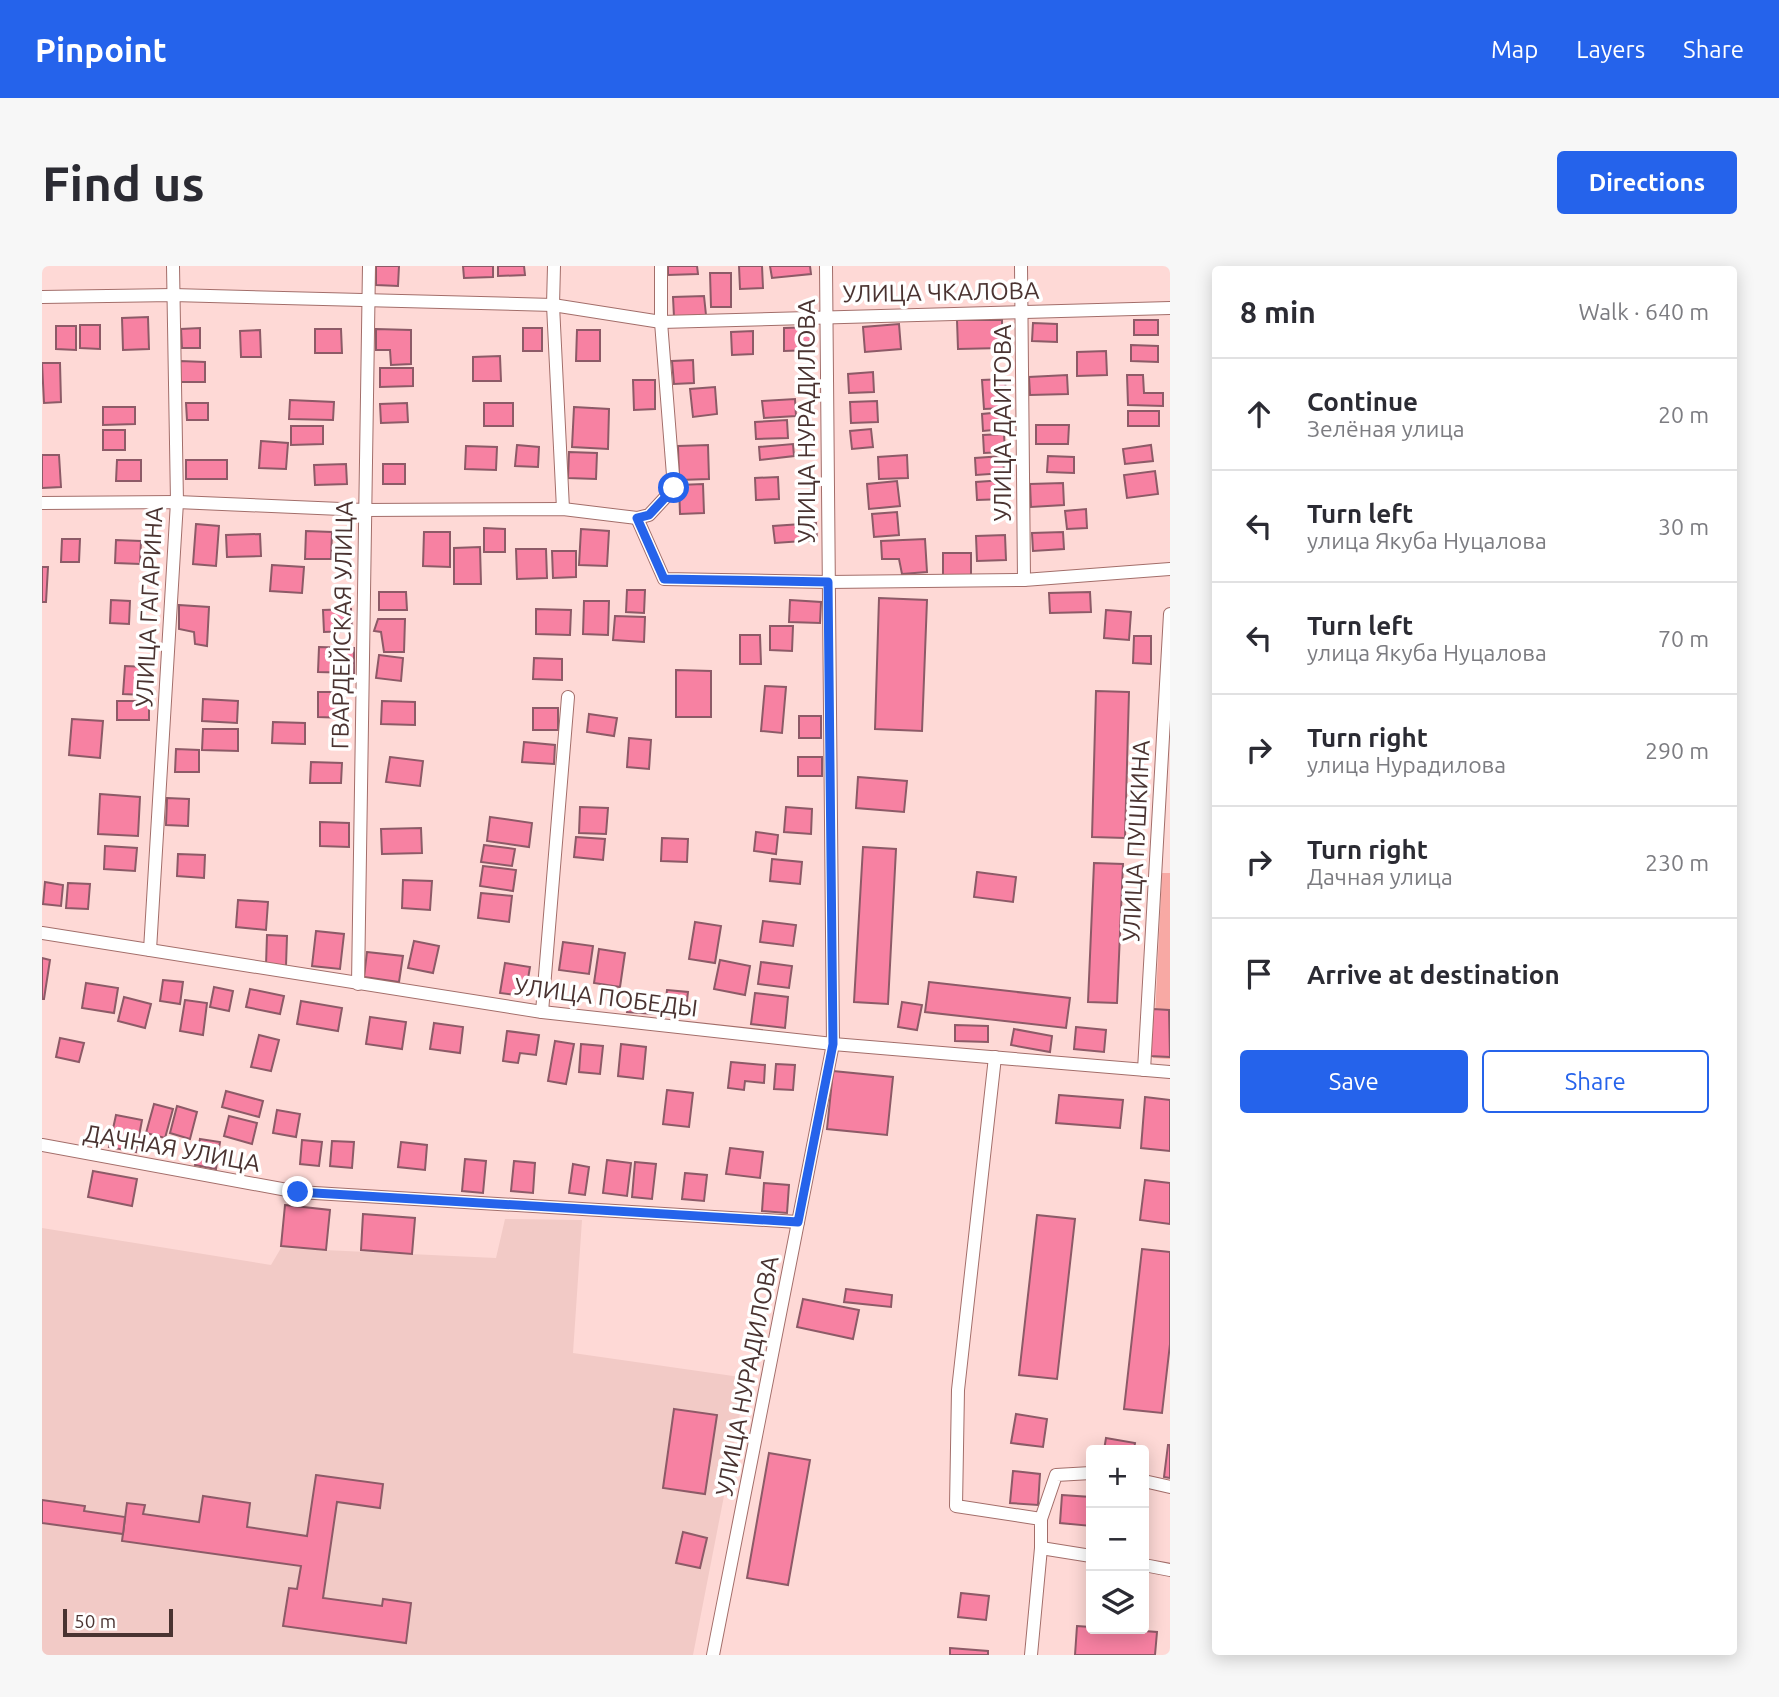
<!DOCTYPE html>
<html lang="en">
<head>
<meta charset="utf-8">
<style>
  :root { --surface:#fff; --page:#f7f7f7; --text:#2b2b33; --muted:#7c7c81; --line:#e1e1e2; --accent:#2563eb }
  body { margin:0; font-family:Ubuntu,sans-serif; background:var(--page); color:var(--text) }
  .controls { position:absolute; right:21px; bottom:21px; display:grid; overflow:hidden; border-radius:7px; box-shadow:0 4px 18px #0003 }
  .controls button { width:63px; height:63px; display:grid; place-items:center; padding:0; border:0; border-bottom:2px solid var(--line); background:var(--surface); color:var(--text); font:35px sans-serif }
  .scale { position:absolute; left:21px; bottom:18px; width:110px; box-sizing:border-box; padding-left:7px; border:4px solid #4a3331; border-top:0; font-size:19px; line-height:24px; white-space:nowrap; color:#4a3331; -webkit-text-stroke:5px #fff; paint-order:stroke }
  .stop { position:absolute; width:21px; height:21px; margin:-16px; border:5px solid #2563eb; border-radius:50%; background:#fff }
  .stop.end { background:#2563eb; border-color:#fff; box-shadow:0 2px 7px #0008 }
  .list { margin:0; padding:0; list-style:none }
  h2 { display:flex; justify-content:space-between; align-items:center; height:91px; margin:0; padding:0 28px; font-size:30px }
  h2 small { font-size:23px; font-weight:400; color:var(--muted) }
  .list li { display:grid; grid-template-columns:46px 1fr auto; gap:21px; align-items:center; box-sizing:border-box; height:112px; padding:0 28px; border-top:2px solid var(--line) }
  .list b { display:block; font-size:26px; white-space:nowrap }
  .list p { margin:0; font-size:23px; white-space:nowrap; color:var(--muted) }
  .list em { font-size:23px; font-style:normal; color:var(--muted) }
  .actions { display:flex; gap:14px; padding:21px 28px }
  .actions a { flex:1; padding:16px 0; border:2px solid var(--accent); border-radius:7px; text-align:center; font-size:24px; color:var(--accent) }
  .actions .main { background:var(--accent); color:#fff }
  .icon { flex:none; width:38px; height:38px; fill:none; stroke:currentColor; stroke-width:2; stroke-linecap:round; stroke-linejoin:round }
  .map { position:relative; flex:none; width:1128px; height:1389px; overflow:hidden; border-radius:7px }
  header { display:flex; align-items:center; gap:42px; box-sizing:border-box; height:98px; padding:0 35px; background:var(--accent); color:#fff }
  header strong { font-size:33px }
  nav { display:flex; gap:38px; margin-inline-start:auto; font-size:24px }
  .intro { display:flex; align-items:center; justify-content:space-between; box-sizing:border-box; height:168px; padding:0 42px }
  h1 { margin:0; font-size:49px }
  .button { padding:18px 32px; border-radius:7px; background:var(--accent); color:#fff; font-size:24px; font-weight:700 }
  main { display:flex; gap:42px; padding:0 42px }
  aside { flex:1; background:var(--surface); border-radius:7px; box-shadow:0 4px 18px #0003 }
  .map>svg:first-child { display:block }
  .built { fill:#f2cac6 }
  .green { fill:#f8a9a4 }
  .building { fill:#f781a2; stroke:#8d5a67; stroke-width:2 }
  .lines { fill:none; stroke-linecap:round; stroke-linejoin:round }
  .minor-casing { stroke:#a36e6a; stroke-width:14 }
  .minor { stroke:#fff; stroke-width:12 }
  .route { stroke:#2563eb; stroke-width:9 }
  .labels { text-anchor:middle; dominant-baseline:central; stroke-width:7; stroke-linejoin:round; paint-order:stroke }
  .street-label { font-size:24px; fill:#4a3331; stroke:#fff }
</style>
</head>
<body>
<header>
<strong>Pinpoint</strong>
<nav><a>Map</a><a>Layers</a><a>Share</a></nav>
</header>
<div class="intro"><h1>Find us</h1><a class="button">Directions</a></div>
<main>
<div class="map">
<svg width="1128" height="1389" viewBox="0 0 1128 1389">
  <rect width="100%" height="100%" fill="#fed9d6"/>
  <polygon class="built" points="463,953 540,954 531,1087 705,1112 651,1389 0,1389 0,962 229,999 239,982 454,992"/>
  <polygon class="green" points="1120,607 1128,607 1128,793 1111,792"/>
  <g class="building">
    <polygon points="334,0 357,0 356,20 334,19"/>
    <polygon points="421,0 451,0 451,11 422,12"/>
    <polygon points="456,0 482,0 483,9 456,10"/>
    <polygon points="626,0 655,0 656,8 626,9"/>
    <polygon points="697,0 720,0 721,22 698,23"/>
    <polygon points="728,0 768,0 769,8 730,12"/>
    <polygon points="668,7 689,7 689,41 669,41"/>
    <polygon points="662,30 664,49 632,51 631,31"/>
    <polygon points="106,51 107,83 81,84 80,52"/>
    <polygon points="915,54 960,54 960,82 916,83"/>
    <rect x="1092" y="54" width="24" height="15"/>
    <polygon points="991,57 1015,58 1015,76 990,75"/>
    <polygon points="857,58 859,83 823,86 821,61"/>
    <polygon points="38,59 58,59 58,83 38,82"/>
    <polygon points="14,60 34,60 34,84 14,83"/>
    <polygon points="771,61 771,84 742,85 742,62"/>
    <polygon points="158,62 158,82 140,82 139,63"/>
    <rect x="481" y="62" width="19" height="23"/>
    <polygon points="273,63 299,63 300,87 273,87"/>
    <polygon points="334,63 369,64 369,98 349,99 348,84 334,84"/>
    <polygon points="218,64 219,91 199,91 198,65"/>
    <polygon points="535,64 558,64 558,95 534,95"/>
    <polygon points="711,65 711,88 690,89 689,66"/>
    <polygon points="1089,79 1116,80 1116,96 1089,95"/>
    <polygon points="1064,85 1065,109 1035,110 1035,86"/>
    <polygon points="458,90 459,115 431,115 431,91"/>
    <polygon points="651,94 652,117 632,118 630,95"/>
    <polygon points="138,95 163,96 163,116 137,116"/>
    <polygon points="0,97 18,97 19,136 2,137"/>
    <polygon points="338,102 371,102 371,120 338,121"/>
    <polygon points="831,106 832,126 807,127 806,108"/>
    <polygon points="1025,109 1026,128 988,129 987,111"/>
    <polygon points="1085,109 1101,109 1102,127 1121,127 1121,140 1086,139"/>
    <polygon points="963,113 965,142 942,143 940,114"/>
    <polygon points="591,114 613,114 613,143 592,144"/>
    <polygon points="673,121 675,148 651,151 648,123"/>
    <polygon points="753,133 754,150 722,152 720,135"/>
    <polygon points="248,134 292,136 291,154 247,153"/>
    <polygon points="835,135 836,156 809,157 808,136"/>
    <polygon points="144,137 166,137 166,154 145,154"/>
    <polygon points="365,137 366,156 339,157 338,138"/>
    <rect x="442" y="137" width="29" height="23"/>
    <polygon points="61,141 93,141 93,158 61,159"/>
    <polygon points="532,141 567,143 566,183 530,181"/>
    <rect x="1086" y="145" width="31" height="15"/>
    <polygon points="960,146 962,163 941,165 940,148"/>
    <polygon points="745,154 746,172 714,173 713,156"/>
    <polygon points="994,159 1027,159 1026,178 994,178"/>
    <polygon points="249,160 281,160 281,178 249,179"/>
    <polygon points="829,163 831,181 810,183 808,165"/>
    <rect x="61" y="164" width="22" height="20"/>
    <polygon points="962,168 963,186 942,187 941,169"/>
    <polygon points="219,175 246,177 244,203 217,202"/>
    <polygon points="751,178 752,190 718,194 717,181"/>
    <polygon points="475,179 497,181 496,201 473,200"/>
    <polygon points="666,179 667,213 637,214 636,180"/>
    <polygon points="1109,179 1111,195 1083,198 1081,183"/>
    <polygon points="424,180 455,181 454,204 423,203"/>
    <polygon points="527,186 555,187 554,213 526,212"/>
    <polygon points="0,189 17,189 19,221 0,222"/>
    <polygon points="865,189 866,212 837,213 836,191"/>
    <polygon points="961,190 962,207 934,209 933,192"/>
    <polygon points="1006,190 1032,191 1032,207 1005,206"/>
    <polygon points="75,194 99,194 99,215 74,215"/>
    <rect x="144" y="194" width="41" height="19"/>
    <polygon points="304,198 305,218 273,219 272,199"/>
    <rect x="341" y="198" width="22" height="20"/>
    <polygon points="1113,205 1116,228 1085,232 1082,209"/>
    <polygon points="736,211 737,233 714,234 713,212"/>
    <polygon points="962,214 963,233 935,234 934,216"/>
    <polygon points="855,215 858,240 827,243 825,218"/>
    <polygon points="1021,217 1022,239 989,241 988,218"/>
    <polygon points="661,218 662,247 638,248 637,219"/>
    <polygon points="1044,243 1045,262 1025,263 1023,245"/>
    <polygon points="855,246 857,269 832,271 830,248"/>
    <polygon points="774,257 775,274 733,277 731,260"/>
    <polygon points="154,258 177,260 174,300 151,298"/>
    <polygon points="442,262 463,263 463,286 442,286"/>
    <polygon points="539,263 567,265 565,300 537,299"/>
    <polygon points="264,265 290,266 289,293 263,293"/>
    <polygon points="382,266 408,266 408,301 381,300"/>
    <polygon points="1021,266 1022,283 991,285 990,267"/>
    <polygon points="218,268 219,290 185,291 184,269"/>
    <polygon points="963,269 964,294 935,295 934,270"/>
    <polygon points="20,273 38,273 37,296 19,296"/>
    <polygon points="883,273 885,306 860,308 857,293 840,293 839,275"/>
    <polygon points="74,274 99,275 98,298 73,297"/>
    <polygon points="438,281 439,318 412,318 412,282"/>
    <polygon points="474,283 504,283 505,312 475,313"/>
    <polygon points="510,285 534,285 534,311 511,312"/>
    <rect x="901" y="287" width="28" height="22"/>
    <polygon points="230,299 262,301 260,327 228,325"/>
    <polygon points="0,301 6,301 4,336 0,336"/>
    <polygon points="585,324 603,324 602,347 584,346"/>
    <polygon points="337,326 364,326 365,344 337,344"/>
    <polygon points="1048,326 1049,346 1008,347 1007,327"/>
    <polygon points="837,332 885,334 880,465 833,463"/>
    <polygon points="69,334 88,335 87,358 68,357"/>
    <polygon points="748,334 779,336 778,357 747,356"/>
    <polygon points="542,335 567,335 566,369 541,368"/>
    <polygon points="137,339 167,341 165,380 153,378 152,366 137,363"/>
    <polygon points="309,343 310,365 282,366 281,344"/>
    <polygon points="494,343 529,344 528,369 494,368"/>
    <polygon points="1064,344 1089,346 1087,374 1062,372"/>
    <polygon points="573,350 603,351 602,376 571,374"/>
    <polygon points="336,353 363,353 362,386 342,386 339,366 332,365"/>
    <polygon points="728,360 751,360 750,385 728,384"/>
    <polygon points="698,369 718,369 719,398 698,398"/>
    <polygon points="1092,370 1109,370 1109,398 1091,397"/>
    <polygon points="277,381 312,382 312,407 276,406"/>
    <polygon points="337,389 361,392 359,415 334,412"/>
    <polygon points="492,392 520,393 520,414 491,413"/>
    <polygon points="83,400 104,401 102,429 81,428"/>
    <polygon points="634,404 669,405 669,451 634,451"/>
    <polygon points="723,420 744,421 740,467 719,465"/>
    <polygon points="1054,425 1087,426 1083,572 1050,571"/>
    <polygon points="276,426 303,426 303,452 276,451"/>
    <polygon points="161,433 196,435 195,457 160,455"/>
    <rect x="75" y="435" width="32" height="19"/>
    <polygon points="340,435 373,436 373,459 339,458"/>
    <rect x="491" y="442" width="25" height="22"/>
    <polygon points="547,448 575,452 572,470 545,466"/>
    <rect x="757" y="450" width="22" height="22"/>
    <polygon points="30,453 61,455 58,492 27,489"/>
    <polygon points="231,456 263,457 263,478 230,477"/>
    <polygon points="161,463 196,463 196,485 160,484"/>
    <polygon points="587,472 609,474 607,503 585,501"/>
    <polygon points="482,476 513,479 512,498 480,496"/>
    <polygon points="134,483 157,484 157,506 133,506"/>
    <polygon points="348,491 381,495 378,520 344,516"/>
    <rect x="756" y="491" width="24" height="19"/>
    <polygon points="269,496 300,497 299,517 268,517"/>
    <polygon points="816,511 865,515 862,546 814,542"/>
    <polygon points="58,528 98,531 96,570 56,568"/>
    <polygon points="125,532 147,533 146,560 124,559"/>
    <polygon points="538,541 566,542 564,568 537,567"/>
    <polygon points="744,541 770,543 769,568 742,566"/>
    <polygon points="448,551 490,557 487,581 445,575"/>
    <polygon points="278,556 307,557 307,581 278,580"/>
    <polygon points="379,562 380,587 340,588 339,563"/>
    <polygon points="714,566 736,569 734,588 712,585"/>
    <polygon points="534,571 563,573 561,594 532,591"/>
    <polygon points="620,572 646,573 645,596 619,595"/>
    <polygon points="442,579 473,583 470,600 439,596"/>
    <polygon points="63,580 95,582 93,605 62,603"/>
    <polygon points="821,581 854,583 846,738 812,736"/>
    <polygon points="136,588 163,589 162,612 135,610"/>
    <polygon points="730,593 760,596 758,618 728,615"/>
    <polygon points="1052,597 1081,598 1075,737 1046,736"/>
    <polygon points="441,600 474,604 471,625 438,620"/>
    <polygon points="935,606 974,611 971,636 932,631"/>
    <polygon points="361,614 390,615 388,644 360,642"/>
    <polygon points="3,616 21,619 19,640 1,638"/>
    <polygon points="26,617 48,618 46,643 24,642"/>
    <polygon points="439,627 470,630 467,656 436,652"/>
    <polygon points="196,634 226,636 224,664 194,661"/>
    <polygon points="721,655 754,659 751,680 718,676"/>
    <polygon points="653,656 679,660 673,697 647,693"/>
    <polygon points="274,665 302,668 298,703 270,700"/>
    <polygon points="225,669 245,670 244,700 224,699"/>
    <polygon points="372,675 397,680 391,707 366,702"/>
    <polygon points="521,676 551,680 547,708 517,704"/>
    <polygon points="557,683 583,687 578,721 552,717"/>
    <polygon points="325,686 361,690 357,716 322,711"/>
    <polygon points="0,692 8,694 2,733 0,733"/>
    <polygon points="678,694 708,700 703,729 672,723"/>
    <polygon points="719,696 750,700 747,722 716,718"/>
    <polygon points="463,697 488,701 483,730 458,727"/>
    <polygon points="121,714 141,716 138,738 118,735"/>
    <polygon points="887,716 1028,732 1024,762 883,746"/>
    <polygon points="44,717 76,722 72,747 40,742"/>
    <polygon points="172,721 191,725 187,745 168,741"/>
    <polygon points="208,723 242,730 238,748 204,741"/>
    <polygon points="625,724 646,726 643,751 622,749"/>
    <polygon points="586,726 613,728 612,748 585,746"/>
    <polygon points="713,727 746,731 743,762 709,758"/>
    <polygon points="82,731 109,738 103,762 76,755"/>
    <polygon points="143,734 165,737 161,769 138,765"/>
    <polygon points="259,735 300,742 296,765 255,758"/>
    <polygon points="860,736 880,739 875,764 856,761"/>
    <polygon points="1111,743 1127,744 1128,791 1108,790"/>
    <polygon points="328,751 364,756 360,783 324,778"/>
    <polygon points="392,757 421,761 418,787 388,783"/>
    <polygon points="913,759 946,760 946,776 913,775"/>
    <polygon points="1034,761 1064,764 1062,786 1032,783"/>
    <polygon points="972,763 1010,770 1008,786 969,779"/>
    <polygon points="465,765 497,769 494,789 478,787 476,797 461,795"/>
    <polygon points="217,769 237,774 229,805 209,801"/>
    <polygon points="18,772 42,777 37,796 14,791"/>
    <polygon points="513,775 532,778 524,818 506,815"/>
    <polygon points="539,778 561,780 558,808 537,806"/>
    <polygon points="579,778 604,781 601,813 576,810"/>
    <polygon points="689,796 723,799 722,817 703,815 702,824 686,822"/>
    <polygon points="734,798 753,799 751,824 732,823"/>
    <polygon points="791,805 851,811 845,869 785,863"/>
    <polygon points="625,824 651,827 647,861 621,858"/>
    <polygon points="184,825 221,835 217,851 180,841"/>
    <polygon points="1017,829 1081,834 1078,862 1014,857"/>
    <polygon points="1103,831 1128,834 1128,885 1099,882"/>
    <polygon points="112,838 131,843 123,872 104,867"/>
    <polygon points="135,840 155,846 148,873 128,867"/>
    <polygon points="235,844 258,848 254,871 231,867"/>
    <polygon points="74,849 100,854 94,886 67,881"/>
    <polygon points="187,850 215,857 210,878 182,870"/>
    <polygon points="158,873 178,876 174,903 153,899"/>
    <polygon points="260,874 280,876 277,900 258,898"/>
    <polygon points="290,875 312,876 310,902 288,900"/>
    <polygon points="359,876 385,879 383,904 356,901"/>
    <polygon points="688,882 721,886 718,912 684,908"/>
    <polygon points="423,893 444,895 441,927 420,925"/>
    <polygon points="565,894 589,897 585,930 561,927"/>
    <polygon points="472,895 493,897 491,927 469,925"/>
    <polygon points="593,896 614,898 610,933 590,931"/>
    <polygon points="531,898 547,901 543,929 527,927"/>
    <polygon points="51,905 95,913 90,940 46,931"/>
    <polygon points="643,907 665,909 662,935 640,933"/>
    <polygon points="1103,914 1128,917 1128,958 1098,954"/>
    <polygon points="722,917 747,919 745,947 720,945"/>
    <polygon points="243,939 288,944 284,984 239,980"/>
    <polygon points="321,948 373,952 370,988 319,984"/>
    <polygon points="995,949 1033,953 1015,1113 977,1109"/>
    <polygon points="1100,983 1128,986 1128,1078 1120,1147 1082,1143"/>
    <polygon points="804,1023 850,1029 849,1041 802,1036"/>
    <polygon points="761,1033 817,1044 811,1073 755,1061"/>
    <polygon points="632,1143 675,1149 663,1228 621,1222"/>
    <polygon points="974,1148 1005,1153 1001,1181 969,1177"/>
    <polygon points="1064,1172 1093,1177 1092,1184 1062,1184"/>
    <polygon points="1126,1179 1128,1179 1128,1212 1122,1211"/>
    <polygon points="727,1187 768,1194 746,1319 705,1312"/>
    <polygon points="971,1205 998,1208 996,1239 968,1237"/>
    <polygon points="274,1209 341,1218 338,1242 295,1236 281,1332 340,1340 341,1333 369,1337 364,1377 241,1360 247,1322 255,1323 259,1300 80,1275 85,1237 103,1239 101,1248 157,1256 161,1230 208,1237 205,1261 265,1270"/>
    <polygon points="1020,1229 1049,1231 1049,1260 1018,1257"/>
    <polygon points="0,1234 43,1240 42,1245 83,1251 81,1268 0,1257"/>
    <polygon points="641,1266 665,1272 658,1302 634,1297"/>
    <polygon points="919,1327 947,1330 944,1354 916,1351"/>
    <polygon points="1035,1360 1115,1366 1113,1389 1033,1389"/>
    <polygon points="908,1382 946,1385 946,1389 908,1389"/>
  </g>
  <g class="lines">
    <g class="minor-casing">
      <g id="minor">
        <polyline points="512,0 511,39 521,243"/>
        <polyline points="979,0 982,314"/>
        <polyline points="0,31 131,29 511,39 619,56 1128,42"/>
        <polyline points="0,237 135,236 322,244 521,243 595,252 607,249 632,222 619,56 619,0"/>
        <polyline points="595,252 622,313 786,316 982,314 1128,303"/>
        <polyline points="0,667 500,746 791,778 1128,806"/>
        <polyline points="108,684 135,236 131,0"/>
        <polyline points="316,718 327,0"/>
        <polyline points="500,746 526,431"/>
        <polyline points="953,791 916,1124 914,1240 999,1253 999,1282 989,1389"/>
        <polyline points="1102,804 1128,348"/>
        <polyline points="0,879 256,926 756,956"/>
        <polyline points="1102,1215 1128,1221"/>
        <polyline points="999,1253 1014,1209 1049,1207"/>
        <polyline points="999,1282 1049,1290"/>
        <polyline points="1102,1299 1128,1304"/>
        <polyline points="671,1389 791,778 784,0"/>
      </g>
    </g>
    <use href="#minor" class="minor"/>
  </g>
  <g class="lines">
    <polyline class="route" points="256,926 756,956 791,778 786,316 622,313 595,252 607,249 632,222"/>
  </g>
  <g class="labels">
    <g class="street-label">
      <text transform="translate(899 26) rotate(-1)">УЛИЦА ЧКАЛОВА</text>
      <text transform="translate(764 155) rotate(-90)">УЛИЦА НУРАДИЛОВА</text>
      <text transform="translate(960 157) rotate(-90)">УЛИЦА ДАИТОВА</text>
      <text transform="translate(107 341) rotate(-87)">УЛИЦА ГАГАРИНА</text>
      <text transform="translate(300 359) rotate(-89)">ГВАРДЕЙСКАЯ УЛИЦА</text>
      <text transform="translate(1094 575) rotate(-87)">УЛИЦА ПУШКИНА</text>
      <text transform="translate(564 731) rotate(7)">УЛИЦА ПОБЕДЫ</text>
      <text transform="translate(130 882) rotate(10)">ДАЧНАЯ УЛИЦА</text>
      <text transform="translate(705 1110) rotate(-79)">УЛИЦА НУРАДИЛОВА</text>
    </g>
  </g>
</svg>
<div class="controls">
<button>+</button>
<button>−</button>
<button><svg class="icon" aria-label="layers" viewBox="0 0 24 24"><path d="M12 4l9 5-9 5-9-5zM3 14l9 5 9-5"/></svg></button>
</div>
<div class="scale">50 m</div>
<div class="stop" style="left:632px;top:222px"></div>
<div class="stop end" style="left:256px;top:926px"></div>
</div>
<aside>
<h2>8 min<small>Walk · 640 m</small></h2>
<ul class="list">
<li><svg class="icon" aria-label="ahead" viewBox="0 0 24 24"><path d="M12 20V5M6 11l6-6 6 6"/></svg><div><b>Continue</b><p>Зелёная улица</p></div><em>20 m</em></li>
<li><svg class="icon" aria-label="left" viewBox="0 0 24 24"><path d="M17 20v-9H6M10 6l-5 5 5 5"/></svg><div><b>Turn left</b><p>улица Якуба Нуцалова</p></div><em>30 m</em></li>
<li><svg class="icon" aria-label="left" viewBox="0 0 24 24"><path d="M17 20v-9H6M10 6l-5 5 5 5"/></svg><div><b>Turn left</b><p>улица Якуба Нуцалова</p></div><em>70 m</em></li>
<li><svg class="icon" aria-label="right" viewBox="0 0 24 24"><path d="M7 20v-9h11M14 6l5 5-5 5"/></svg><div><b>Turn right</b><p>улица Нурадилова</p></div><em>290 m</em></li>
<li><svg class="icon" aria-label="right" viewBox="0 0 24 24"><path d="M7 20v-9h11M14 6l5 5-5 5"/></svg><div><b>Turn right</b><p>Дачная улица</p></div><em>230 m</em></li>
<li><svg class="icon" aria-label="arrive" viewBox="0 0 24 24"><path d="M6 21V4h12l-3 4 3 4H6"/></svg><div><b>Arrive at destination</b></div></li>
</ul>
<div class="actions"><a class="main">Save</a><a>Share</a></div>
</aside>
</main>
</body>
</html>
